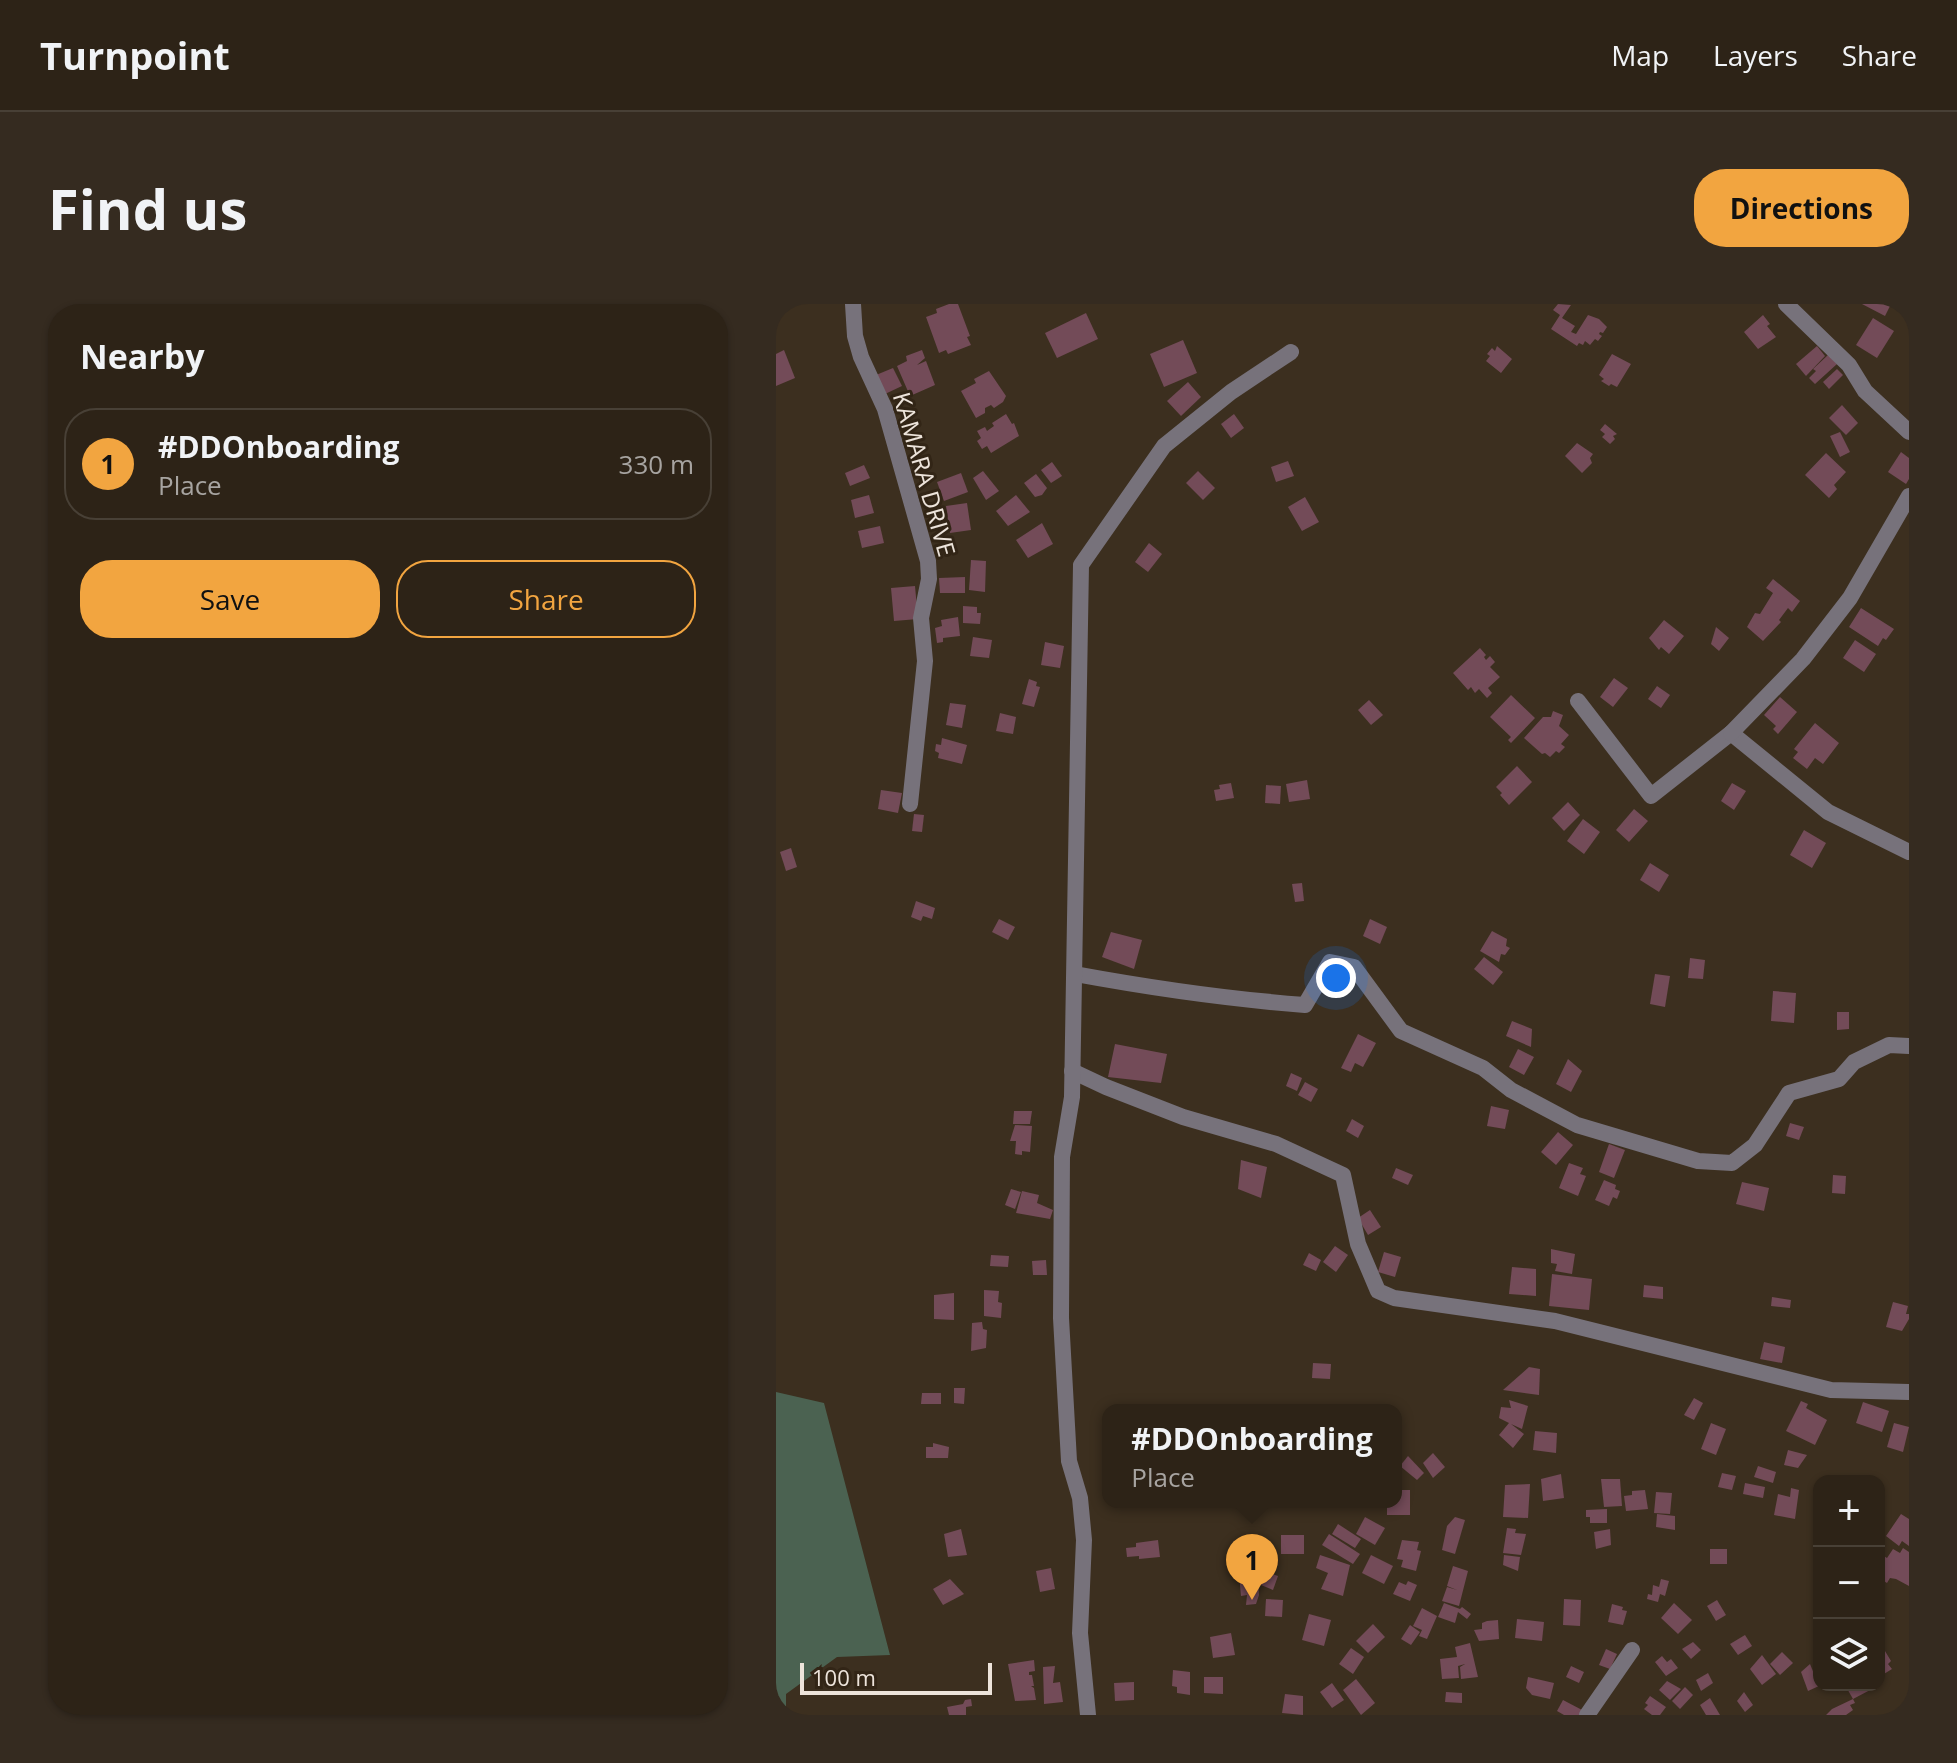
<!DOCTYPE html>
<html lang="en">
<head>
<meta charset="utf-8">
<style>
  :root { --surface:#2d2317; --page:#352b20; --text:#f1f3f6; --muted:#a7a4a1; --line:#484036; --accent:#f2a540 }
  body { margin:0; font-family:"Open Sans",sans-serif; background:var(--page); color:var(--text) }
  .controls { position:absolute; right:24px; bottom:24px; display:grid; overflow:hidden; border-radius:16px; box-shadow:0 2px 6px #0004 }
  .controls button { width:72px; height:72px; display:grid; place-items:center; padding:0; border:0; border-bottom:2px solid var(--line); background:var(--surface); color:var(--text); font:40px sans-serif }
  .scale { position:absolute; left:24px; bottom:20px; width:192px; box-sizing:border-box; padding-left:8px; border:4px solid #ede4db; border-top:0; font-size:22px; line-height:28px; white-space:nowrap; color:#ede4db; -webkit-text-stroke:6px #322516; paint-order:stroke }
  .you { position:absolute; left:560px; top:674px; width:28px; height:28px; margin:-20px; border:6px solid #fff; border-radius:50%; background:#1a73e8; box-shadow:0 0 0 12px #1a73e833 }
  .badge { display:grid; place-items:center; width:52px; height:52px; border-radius:50%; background:var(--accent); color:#111; font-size:26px; font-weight:700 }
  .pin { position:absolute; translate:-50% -66px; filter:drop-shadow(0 2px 4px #0008) }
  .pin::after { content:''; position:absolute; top:42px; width:28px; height:24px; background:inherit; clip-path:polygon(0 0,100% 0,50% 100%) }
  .popup { position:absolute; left:326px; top:1100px; width:300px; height:104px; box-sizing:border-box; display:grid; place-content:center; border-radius:16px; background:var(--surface); filter:drop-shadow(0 2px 6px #0005); font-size:26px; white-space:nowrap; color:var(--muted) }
  .popup b { font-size:30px; color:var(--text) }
  .popup::after { content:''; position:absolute; left:50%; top:100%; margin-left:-16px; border:16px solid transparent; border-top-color:var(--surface) }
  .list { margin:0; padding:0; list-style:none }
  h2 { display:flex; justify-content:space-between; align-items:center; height:104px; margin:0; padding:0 32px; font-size:34px }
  h2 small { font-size:26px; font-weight:400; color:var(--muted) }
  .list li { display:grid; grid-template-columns:52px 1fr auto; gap:24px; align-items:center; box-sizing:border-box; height:112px; margin:0 16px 16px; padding:0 16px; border:2px solid var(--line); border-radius:32px }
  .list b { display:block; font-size:30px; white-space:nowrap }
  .list p { margin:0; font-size:26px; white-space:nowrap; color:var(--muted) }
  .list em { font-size:26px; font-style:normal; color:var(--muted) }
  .actions { display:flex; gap:16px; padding:24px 32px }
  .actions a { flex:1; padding:18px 0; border:2px solid var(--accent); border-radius:32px; text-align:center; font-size:28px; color:var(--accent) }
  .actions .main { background:var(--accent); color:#111 }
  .icon { flex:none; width:44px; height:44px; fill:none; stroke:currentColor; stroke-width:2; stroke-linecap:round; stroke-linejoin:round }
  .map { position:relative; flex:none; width:1133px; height:1411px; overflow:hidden; border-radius:32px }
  header { display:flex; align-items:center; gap:48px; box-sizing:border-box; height:112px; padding:0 40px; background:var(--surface); border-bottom:2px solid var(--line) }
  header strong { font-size:38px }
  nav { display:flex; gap:44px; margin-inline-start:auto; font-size:28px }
  .intro { display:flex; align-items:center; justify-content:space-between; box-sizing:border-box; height:192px; padding:0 48px }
  h1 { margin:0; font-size:56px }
  .button { padding:20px 36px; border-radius:32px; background:var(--accent); color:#111; font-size:28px; font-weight:700 }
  main { display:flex; gap:48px; padding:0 48px }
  aside { flex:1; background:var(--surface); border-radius:32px; box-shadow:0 2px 6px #0004 }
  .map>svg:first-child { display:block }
  .green { fill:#4b6251 }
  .building { fill:#734b58 }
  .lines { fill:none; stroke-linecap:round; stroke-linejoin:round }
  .minor { stroke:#77727b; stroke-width:16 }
  .labels { text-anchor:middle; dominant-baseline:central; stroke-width:6; stroke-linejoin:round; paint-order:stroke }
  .street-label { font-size:24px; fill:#ede4db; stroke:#322516 }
</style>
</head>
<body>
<header>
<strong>Turnpoint</strong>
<nav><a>Map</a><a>Layers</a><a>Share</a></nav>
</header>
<div class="intro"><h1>Find us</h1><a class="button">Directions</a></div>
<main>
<aside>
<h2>Nearby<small></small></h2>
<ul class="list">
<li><span class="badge">1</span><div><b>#DDOnboarding</b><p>Place</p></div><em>330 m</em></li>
</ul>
<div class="actions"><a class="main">Save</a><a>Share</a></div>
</aside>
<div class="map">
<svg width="1133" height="1411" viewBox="0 0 1133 1411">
  <rect width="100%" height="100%" fill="#3c2f1f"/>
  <polygon class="green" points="0,1088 48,1099 114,1351 61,1353 10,1390 10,1411 0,1411"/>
  <g class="building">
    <polygon points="173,0 182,0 194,32 191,33 195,41 172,50 170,46 163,49 150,13 161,9 160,5"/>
    <polygon points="782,0 795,1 786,14 799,22 795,28 800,30 812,11 823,15 831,23 827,29 824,28 823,30 826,32 822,37 819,35 814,41 809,37 807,41 803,39 801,42 775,25 784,11 777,6"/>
    <polygon points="1086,0 1115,0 1109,12"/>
    <polygon points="310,9 322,35 281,54 269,29"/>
    <polygon points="987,11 994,20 991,22 1000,33 982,45 968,28"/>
    <polygon points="1097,14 1118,27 1101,54 1080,41"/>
    <polygon points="407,36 421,69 388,83 374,50"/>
    <polygon points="721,42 736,55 725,69 710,57 714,52 711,50 716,44 719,47"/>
    <polygon points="1041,42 1049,52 1030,72 1020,60"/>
    <polygon points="8,46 19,74 0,82 0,50"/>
    <polygon points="146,46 149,54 141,61 150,57 159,81 134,92 121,62 131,57 130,52"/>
    <polygon points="836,50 855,60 841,83 835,80 833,82 825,77 828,75 823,71"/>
    <polygon points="1052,51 1061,60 1039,80 1033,74 1040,67 1037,65"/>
    <polygon points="117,64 126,82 109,90 100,71"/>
    <polygon points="1061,65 1067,71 1053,85 1047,78"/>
    <polygon points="213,67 230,92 227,98 218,104 215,101 209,104 209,109 200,114 185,87 200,79 198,75"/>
    <polygon points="412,78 425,93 405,112 391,97"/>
    <polygon points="1066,101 1082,119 1070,131 1053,114"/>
    <polygon points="230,110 236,120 238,119 243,132 215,149 211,142 206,145 201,137 205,134 201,127 209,123 211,127 218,122 216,119"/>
    <polygon points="458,110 468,124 455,134 445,120"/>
    <polygon points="829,120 841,130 837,132 839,135 834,140 826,133 829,130 824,126"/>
    <polygon points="1064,128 1074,148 1064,153 1054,132"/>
    <polygon points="801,139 817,150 814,154 816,159 806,169 789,152"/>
    <polygon points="1125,148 1133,154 1133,175 1130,180 1112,168"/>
    <polygon points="1050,149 1070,168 1058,181 1061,185 1053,194 1029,171"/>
    <polygon points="512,157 518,172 500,178 495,163"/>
    <polygon points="276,158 286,172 275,179 265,166"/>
    <polygon points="88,161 94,174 74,182 69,169"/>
    <polygon points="207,167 223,187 210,196 197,174"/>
    <polygon points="422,167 439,184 427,196 410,179"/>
    <polygon points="185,169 192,188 168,197 161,178"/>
    <polygon points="260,170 271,184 266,191 259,193 248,179"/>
    <polygon points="93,191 98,209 79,214 75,196"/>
    <polygon points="240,191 254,208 232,222 220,207"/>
    <polygon points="529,193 543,218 526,227 512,203"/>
    <polygon points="191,199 195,226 174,229 170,202"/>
    <polygon points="266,219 277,240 252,254 240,236"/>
    <polygon points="104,222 108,239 86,244 82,227"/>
    <polygon points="373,239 386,250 372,268 359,258"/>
    <polygon points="195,256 210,257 209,288 193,286"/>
    <polygon points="189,273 189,289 164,289 163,274"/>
    <polygon points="997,275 1024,297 1016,308 1012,304 1003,316 1005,318 987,337 971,323 979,309 984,310 997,289 990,284"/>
    <polygon points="139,282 142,315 118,317 115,284"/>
    <polygon points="187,302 201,303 201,309 205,309 204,320 187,319"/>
    <polygon points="1085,304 1118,325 1110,336 1107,334 1102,342 1073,323"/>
    <polygon points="182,313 184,332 167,334 167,338 161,339 159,324 166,322 165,316"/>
    <polygon points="888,316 908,332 893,350 885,343 883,346 873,334"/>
    <polygon points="940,323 953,334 943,347 935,340"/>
    <polygon points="197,333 216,336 213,354 194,352"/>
    <polygon points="1079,336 1100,350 1088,368 1067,354"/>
    <polygon points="269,338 288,342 284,364 265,361"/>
    <polygon points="704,344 710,351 708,353 710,356 714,352 719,358 714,363 724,373 712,384 716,389 711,394 703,385 699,389 695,383 692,386 677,369"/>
    <polygon points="838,374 852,384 837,403 824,393"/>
    <polygon points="253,375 261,378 260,382 264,383 258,403 246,400"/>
    <polygon points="881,382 894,391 885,404 872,395"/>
    <polygon points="735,391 759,414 735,439 732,436 735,433 714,413"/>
    <polygon points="1004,393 1021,408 1002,430 997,425 1000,422 988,411"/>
    <polygon points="593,396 607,411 595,421 582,406"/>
    <polygon points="174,399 190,401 186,424 170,421"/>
    <polygon points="777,407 787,411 783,422 793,431 785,440 789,443 783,449 780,447 774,453 769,449 766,450 748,434 767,413 775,413"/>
    <polygon points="224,409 240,413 237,430 220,427"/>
    <polygon points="1039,419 1063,439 1047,460 1039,454 1031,465 1017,454 1022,448 1018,445"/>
    <polygon points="166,434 191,441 186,460 162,454 163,449 159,447 160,440 165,441"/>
    <polygon points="741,462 756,478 733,501 724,491 726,489 720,483"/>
    <polygon points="531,476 534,495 513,498 510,480"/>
    <polygon points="455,479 458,494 440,497 438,486 444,485 443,481"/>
    <polygon points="956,479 970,487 958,506 945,497"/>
    <polygon points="490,481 505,482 504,500 489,499"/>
    <polygon points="105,486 126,489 122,509 102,505"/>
    <polygon points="792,498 804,511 788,527 776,514"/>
    <polygon points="858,505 872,517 853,538 840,526"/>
    <polygon points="138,510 148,511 146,528 136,527"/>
    <polygon points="807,515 824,528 808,550 791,537"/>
    <polygon points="1028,526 1050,539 1036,564 1014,551"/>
    <polygon points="15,544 21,563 10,567 4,548"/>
    <polygon points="874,559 893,571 883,588 864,576"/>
    <polygon points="526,579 528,597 519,598 516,580"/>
    <polygon points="140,597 159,604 156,615 147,612 145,617 135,613"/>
    <polygon points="223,615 239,623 232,636 216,628"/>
    <polygon points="594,615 611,623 604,640 587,632"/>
    <polygon points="716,627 731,635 730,642 734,644 729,651 725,650 723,658 704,647"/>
    <polygon points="335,628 366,636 358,665 326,653"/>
    <polygon points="708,653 727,668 717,681 698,665"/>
    <polygon points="914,654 929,656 927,675 912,674"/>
    <polygon points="879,670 894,672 889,703 874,700"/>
    <polygon points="997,687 1020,689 1018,719 995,717"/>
    <polygon points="1061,708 1073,708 1073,725 1061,726"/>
    <polygon points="736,717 756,725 755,743 730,732"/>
    <polygon points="582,730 600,739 587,763 579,759 575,768 565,764"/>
    <polygon points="339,740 391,750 385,779 332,773"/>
    <polygon points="742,745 758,753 748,771 733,763"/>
    <polygon points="792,755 806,767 795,788 780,780"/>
    <polygon points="515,769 526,774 521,787 510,782"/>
    <polygon points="529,778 542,785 535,798 522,791"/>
    <polygon points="715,802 733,806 729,825 711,822"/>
    <polygon points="238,807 256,807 254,820 237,820"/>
    <polygon points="576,815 588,822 582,834 570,827"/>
    <polygon points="1014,819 1028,823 1023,836 1010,832"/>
    <polygon points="239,821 256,822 254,848 246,847 246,851 239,850 240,837 234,837"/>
    <polygon points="782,828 797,841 780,861 765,848"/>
    <polygon points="833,840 849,846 838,874 823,868"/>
    <polygon points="465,856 491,863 485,894 462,885"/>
    <polygon points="793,859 807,864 804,870 810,872 802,892 783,884"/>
    <polygon points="620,864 637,871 632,881 616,874"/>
    <polygon points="1057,871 1070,872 1069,890 1056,889"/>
    <polygon points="828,876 840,881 839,885 844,887 841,895 837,893 833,902 819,896"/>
    <polygon points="966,878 993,884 988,907 960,900"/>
    <polygon points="235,885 245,888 239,905 229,901"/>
    <polygon points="246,887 263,891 261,899 277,906 274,915 240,909"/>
    <polygon points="594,906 605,923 592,931 582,914"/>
    <polygon points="559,942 572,951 560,968 547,958"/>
    <polygon points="775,945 799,950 796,970 779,967 781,960 775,959"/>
    <polygon points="608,948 625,953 619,973 602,968"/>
    <polygon points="533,949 545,956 540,967 527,961"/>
    <polygon points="215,951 233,952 232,963 214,962"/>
    <polygon points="270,956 271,971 257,971 256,957"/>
    <polygon points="736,963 760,965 760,992 733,990"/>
    <polygon points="776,970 816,975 813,1006 773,1002"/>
    <polygon points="868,981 887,983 887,995 867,993"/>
    <polygon points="208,986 223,987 222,998 226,999 225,1014 208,1012"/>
    <polygon points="178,989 178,1016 158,1015 158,991"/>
    <polygon points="996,993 1015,996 1014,1004 995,1002"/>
    <polygon points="1117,998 1132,1002 1130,1010 1133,1010 1133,1015 1126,1027 1110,1023"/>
    <polygon points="206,1018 207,1025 211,1026 210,1044 195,1047 196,1019"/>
    <polygon points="988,1038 1009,1043 1006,1059 984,1055"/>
    <polygon points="537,1059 555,1060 554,1075 536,1074"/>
    <polygon points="753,1063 764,1065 763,1091 727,1086"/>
    <polygon points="178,1084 189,1084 188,1100 178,1099"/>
    <polygon points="146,1089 165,1089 165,1100 145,1100"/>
    <polygon points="918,1094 927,1099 918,1116 908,1111"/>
    <polygon points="733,1096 752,1102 746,1125 735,1120 748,1130 737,1144 723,1131 733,1119 723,1114 725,1103 735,1104"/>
    <polygon points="1025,1097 1032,1100 1030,1104 1051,1116 1039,1141 1010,1127"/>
    <polygon points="1087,1098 1113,1107 1106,1128 1080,1119"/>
    <polygon points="935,1119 950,1125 940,1151 925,1145"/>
    <polygon points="1118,1119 1133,1123 1127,1148 1111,1143"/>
    <polygon points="759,1127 781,1129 780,1149 757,1146"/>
    <polygon points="157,1139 173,1143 172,1154 150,1154 150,1143 157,1143"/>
    <polygon points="1012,1146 1031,1151 1022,1164 1008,1161"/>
    <polygon points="657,1149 669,1163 657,1174 647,1159"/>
    <polygon points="632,1152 648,1169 641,1176 624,1162"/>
    <polygon points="982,1162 1000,1168 997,1179 978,1173"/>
    <polygon points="946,1169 960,1172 956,1186 942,1183"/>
    <polygon points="785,1170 788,1194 767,1197 765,1175"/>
    <polygon points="825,1175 844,1175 846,1202 828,1203"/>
    <polygon points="969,1179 989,1183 987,1194 967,1190"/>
    <polygon points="754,1180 752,1214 727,1213 729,1181"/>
    <polygon points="1015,1184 1023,1186 1019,1215 998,1211 1002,1190 1014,1193"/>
    <polygon points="620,1186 634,1186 634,1211 611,1211 611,1198 620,1198"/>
    <polygon points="869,1186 872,1205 850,1207 848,1192 856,1191 856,1187"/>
    <polygon points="880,1188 896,1189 894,1210 878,1209"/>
    <polygon points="831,1205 831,1219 814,1219 814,1213 810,1213 810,1206"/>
    <polygon points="881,1210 899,1212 899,1226 880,1223"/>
    <polygon points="1125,1210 1133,1215 1133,1242 1126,1237 1123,1242 1110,1232"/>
    <polygon points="589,1213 609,1224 599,1241 580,1230"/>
    <polygon points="679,1213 689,1216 679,1250 666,1246 671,1222"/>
    <polygon points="562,1220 585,1235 579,1244 556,1230"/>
    <polygon points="731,1224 740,1225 739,1229 750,1230 745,1251 727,1249"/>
    <polygon points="185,1225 191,1251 172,1253 168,1230"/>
    <polygon points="834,1225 835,1241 820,1245 818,1228"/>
    <polygon points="553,1230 584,1250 577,1260 546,1241"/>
    <rect x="505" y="1231" width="23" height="19"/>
    <polygon points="382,1236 384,1253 363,1255 363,1252 351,1253 350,1244 360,1243 360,1239"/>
    <polygon points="626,1236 643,1238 641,1246 645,1247 640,1267 625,1263 627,1256 621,1255"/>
    <polygon points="1127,1244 1133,1248 1133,1282 1120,1275 1114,1274 1111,1279 1103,1274 1103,1249 1111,1254 1117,1245 1124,1249"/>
    <rect x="934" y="1245" width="17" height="15"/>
    <polygon points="544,1251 574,1261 567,1292 545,1285 552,1269 540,1264"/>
    <polygon points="595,1251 617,1262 608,1280 586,1269"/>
    <polygon points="728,1251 744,1253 742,1267 727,1261"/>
    <polygon points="677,1262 692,1267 683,1302 666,1297 671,1283 681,1286 671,1282"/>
    <polygon points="275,1264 279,1285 264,1288 260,1267"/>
    <polygon points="490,1268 502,1272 497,1286 485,1281"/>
    <polygon points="482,1269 483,1291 480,1300 470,1301 471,1291 465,1292 463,1270"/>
    <polygon points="174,1275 188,1290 167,1301 157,1285"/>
    <polygon points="885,1275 893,1277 889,1292 884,1290 882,1298 871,1295 872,1290 876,1291 877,1281 883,1283"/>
    <polygon points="632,1277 641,1281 634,1297 617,1290 623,1278 630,1281"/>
    <polygon points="490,1295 507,1296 506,1313 489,1312"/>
    <polygon points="788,1295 805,1296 804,1322 787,1321"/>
    <polygon points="941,1296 950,1311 940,1317 931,1302"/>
    <polygon points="668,1299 684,1305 686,1303 695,1310 691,1315 682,1308 679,1319 662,1313"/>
    <polygon points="898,1299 916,1316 902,1330 885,1314"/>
    <polygon points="836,1300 847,1303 846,1306 851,1307 847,1321 832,1318"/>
    <polygon points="646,1304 661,1312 651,1335 643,1332 646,1326 637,1322"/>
    <polygon points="533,1310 555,1316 548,1342 526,1336"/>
    <polygon points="741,1315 768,1318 766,1337 739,1334"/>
    <polygon points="722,1316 723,1335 703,1337 698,1326 706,1325 706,1319 711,1317"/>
    <polygon points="597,1320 609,1333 592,1349 580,1337"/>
    <polygon points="634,1321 644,1328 635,1341 625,1335"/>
    <polygon points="455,1329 459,1351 437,1354 434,1333"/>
    <polygon points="969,1331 976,1342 962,1351 954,1340"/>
    <polygon points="917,1338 925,1346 915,1355 906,1345"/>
    <polygon points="694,1339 702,1373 685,1375 684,1363 689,1360 682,1362 683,1374 666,1375 664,1355 681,1353 679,1343"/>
    <polygon points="575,1344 588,1353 577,1370 563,1360"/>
    <polygon points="830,1345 841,1350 834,1365 823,1361"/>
    <polygon points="1109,1347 1115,1357 1112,1360 1116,1365 1103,1373 1103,1351"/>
    <polygon points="1006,1348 1017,1359 1004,1371 994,1360"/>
    <polygon points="986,1351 1000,1370 986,1381 974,1365"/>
    <polygon points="886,1352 891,1358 895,1355 902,1364 890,1372 879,1358"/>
    <polygon points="258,1356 259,1367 253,1368 253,1371 256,1371 258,1382 255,1382 258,1384 260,1396 239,1397 232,1360"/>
    <polygon points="1034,1360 1043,1382 1032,1387 1025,1368"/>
    <polygon points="279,1362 277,1379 284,1378 287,1398 268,1400 267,1363"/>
    <polygon points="795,1362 808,1368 803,1379 790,1373"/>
    <polygon points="397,1366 414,1368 414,1391 401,1389 401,1383 396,1382"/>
    <polygon points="932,1369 937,1379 925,1387 920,1376"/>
    <polygon points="428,1373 447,1373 447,1390 428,1389"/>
    <polygon points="752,1373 778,1379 774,1395 756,1391 750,1384"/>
    <polygon points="580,1375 599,1399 585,1411 567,1386"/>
    <polygon points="891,1377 905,1385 894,1396 883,1386"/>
    <polygon points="358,1378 358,1396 339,1397 338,1379"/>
    <polygon points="556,1379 568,1396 556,1404 544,1388"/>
    <polygon points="1069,1381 1093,1381 1096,1385 1077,1395"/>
    <polygon points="909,1383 917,1391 904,1405 896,1397"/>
    <polygon points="670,1388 686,1389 686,1399 669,1398"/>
    <polygon points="968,1388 977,1401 969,1408 961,1397"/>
    <polygon points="509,1390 527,1392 527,1411 506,1409"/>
    <polygon points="874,1392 890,1403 884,1411 876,1411 868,1405 872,1401 869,1399"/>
    <polygon points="934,1394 944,1411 930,1411 924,1401"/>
    <polygon points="195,1395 196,1402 190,1403 190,1411 173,1411 171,1403 187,1400 189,1396"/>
    <polygon points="1077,1395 1079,1399 1074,1401 1077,1406 1070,1411 1050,1411 1056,1405"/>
    <polygon points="787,1396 808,1407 805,1411 788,1411 781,1407"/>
  </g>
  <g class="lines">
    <g class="minor">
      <polyline points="77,0 79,32 85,53 109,105 152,257 153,275 145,314 149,357 134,500"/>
      <polyline points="1010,0 1073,61 1089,87 1133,128"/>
      <polyline points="802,397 875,492 955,429 1052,508 1133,548"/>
      <polyline points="955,429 1027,355 1074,294 1133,192"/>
      <path d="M299,670C375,684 451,695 529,701L554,658L578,663L625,727L707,764L735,786L801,821L922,857L956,859L979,841L1013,789L1063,775L1078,758L1113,741L1133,742"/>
      <polyline points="296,767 330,783 407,813 500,840 567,871 582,940 602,987 618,994 779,1017 1055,1086 1133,1088"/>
      <polyline points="312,1411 304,1329 308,1236 304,1194 293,1157 285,1014 286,853 296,793 305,261 388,142 455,88 515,48"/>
      <polyline points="811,1411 856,1346"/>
    </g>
  </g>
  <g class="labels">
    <g class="street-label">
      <text transform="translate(149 170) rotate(74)">KAMARA DRIVE</text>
    </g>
  </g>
</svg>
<div class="controls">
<button>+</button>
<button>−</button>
<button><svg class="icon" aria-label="layers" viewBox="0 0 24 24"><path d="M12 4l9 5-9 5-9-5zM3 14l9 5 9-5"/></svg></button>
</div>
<div class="scale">100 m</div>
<div class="you"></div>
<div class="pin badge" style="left:476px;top:1296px">1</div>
<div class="popup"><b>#DDOnboarding</b>Place</div>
</div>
</main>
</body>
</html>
